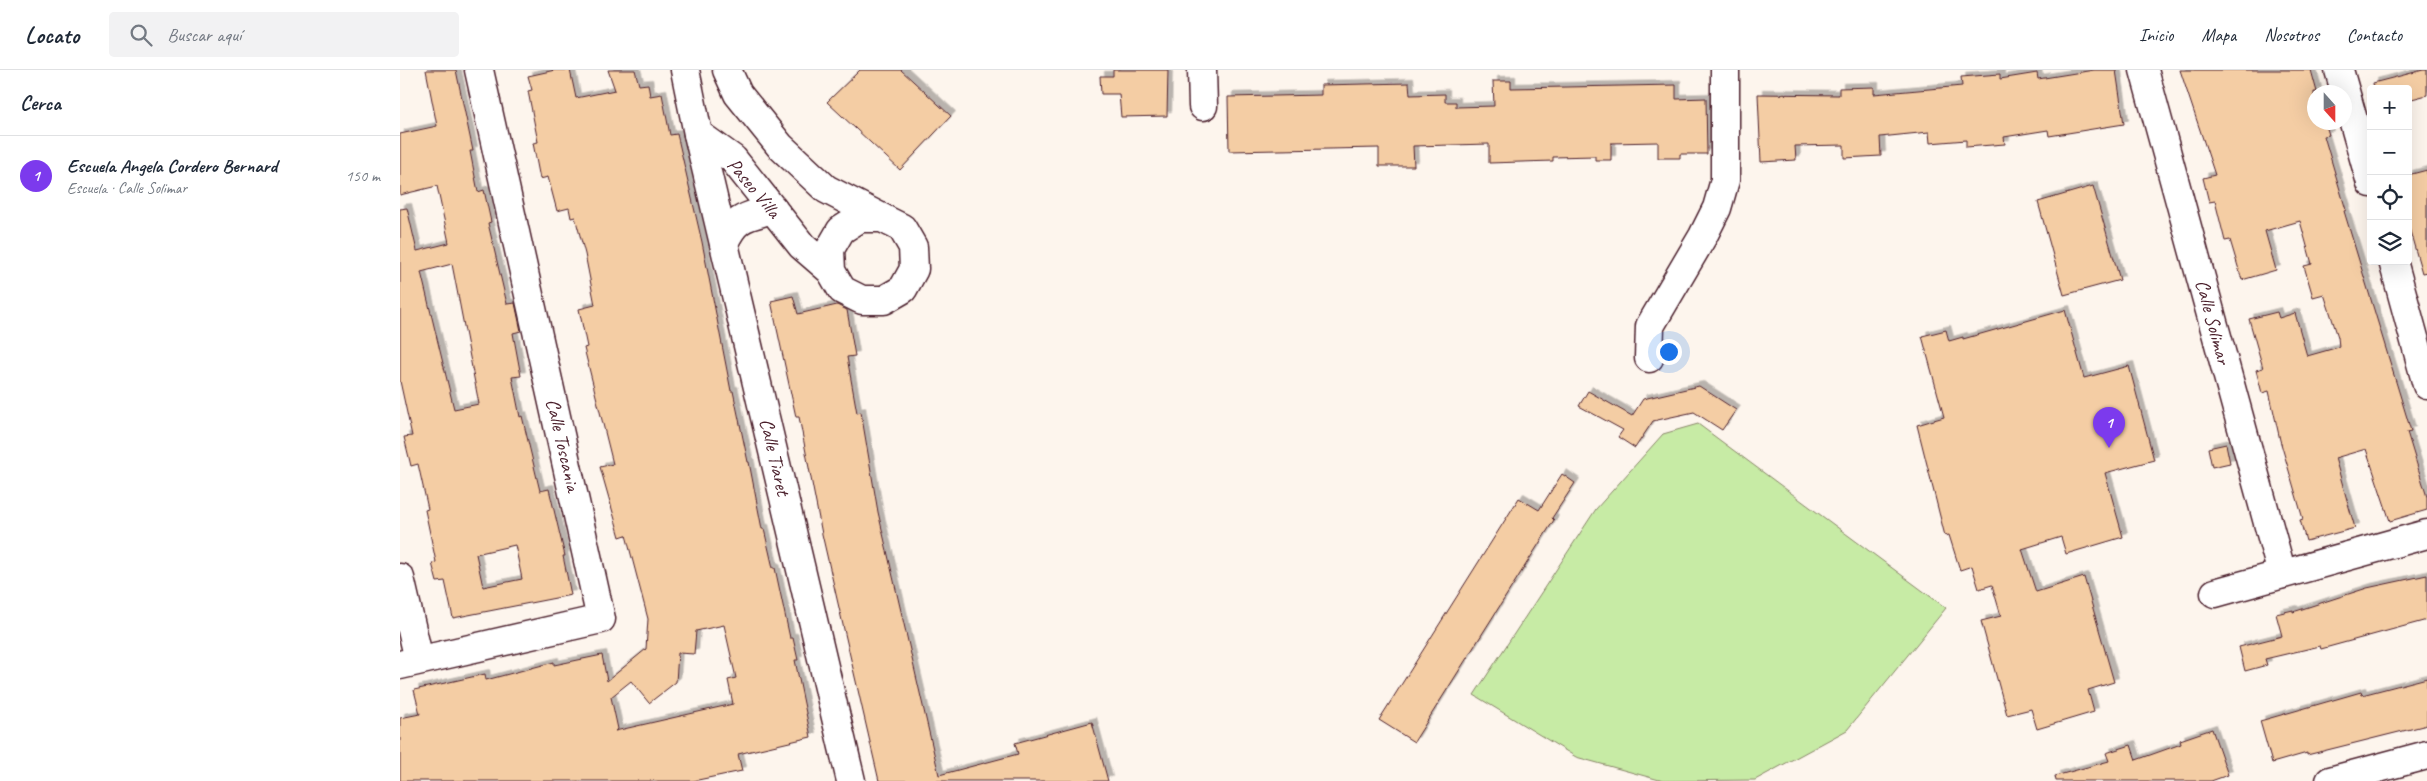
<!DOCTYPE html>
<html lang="es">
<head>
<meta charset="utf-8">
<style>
  :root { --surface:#fff; --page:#f2f2f3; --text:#1f2937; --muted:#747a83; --line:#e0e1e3; --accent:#7c3aed }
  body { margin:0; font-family:Caveat,sans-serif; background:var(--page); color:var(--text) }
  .controls { position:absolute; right:15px; top:15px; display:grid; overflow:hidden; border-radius:5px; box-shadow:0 5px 20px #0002 }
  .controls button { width:45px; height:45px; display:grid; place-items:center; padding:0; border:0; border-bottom:1px solid var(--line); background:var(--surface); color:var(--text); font:25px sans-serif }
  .compass { position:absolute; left:1907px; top:15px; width:45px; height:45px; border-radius:50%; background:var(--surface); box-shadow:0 5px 20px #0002; rotate:159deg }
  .you { position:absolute; left:1268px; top:281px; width:18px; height:18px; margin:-12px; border:4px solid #fff; border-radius:50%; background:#1a73e8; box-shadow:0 0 0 8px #1a73e833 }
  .badge { display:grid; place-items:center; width:32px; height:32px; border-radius:50%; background:var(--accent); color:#fff; font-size:16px; font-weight:700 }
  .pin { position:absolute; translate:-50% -41px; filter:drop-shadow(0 1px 2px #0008) }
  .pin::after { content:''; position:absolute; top:26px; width:18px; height:15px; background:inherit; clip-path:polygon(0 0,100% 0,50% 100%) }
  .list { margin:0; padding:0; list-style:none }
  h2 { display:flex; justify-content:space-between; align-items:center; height:65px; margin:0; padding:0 20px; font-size:21px }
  h2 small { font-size:16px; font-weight:400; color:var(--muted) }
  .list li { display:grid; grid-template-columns:32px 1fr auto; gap:15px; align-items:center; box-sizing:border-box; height:80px; padding:0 20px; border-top:1px solid var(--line) }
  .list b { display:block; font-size:19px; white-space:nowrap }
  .list p { margin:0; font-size:16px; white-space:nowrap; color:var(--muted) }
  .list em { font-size:16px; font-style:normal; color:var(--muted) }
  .icon { flex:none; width:28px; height:28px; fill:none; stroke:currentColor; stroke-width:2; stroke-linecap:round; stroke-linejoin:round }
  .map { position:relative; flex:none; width:2027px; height:711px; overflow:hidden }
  header { display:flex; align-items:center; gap:30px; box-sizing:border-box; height:70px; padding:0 25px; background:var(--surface); border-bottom:1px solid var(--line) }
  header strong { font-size:24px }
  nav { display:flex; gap:28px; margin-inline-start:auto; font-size:18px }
  .search { width:350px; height:45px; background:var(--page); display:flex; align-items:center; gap:12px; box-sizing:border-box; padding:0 18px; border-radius:5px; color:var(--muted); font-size:19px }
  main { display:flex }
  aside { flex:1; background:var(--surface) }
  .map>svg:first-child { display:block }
  .green { fill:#c7eba5; stroke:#888568 }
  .building { fill:#f4cda4; stroke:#4a1f2b; fill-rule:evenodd; filter:url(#shadow) }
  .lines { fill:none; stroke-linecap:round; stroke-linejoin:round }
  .minor-casing { stroke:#4a1f2b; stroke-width:31 }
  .minor { stroke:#fff; stroke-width:28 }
  .labels { text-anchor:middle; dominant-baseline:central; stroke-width:4.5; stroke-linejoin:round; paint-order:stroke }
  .street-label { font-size:20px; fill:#4a1f2b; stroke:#fff }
</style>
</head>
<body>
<header>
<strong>Locato</strong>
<div class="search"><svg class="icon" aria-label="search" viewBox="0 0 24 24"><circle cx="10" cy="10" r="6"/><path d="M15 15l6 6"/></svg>Buscar aquí</div>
<nav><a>Inicio</a><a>Mapa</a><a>Nosotros</a><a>Contacto</a></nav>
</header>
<main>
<aside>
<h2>Cerca<small></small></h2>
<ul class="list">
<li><span class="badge">1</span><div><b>Escuela Angela Cordero Bernard</b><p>Escuela · Calle Solimar</p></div><em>150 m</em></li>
</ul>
</aside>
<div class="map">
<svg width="2027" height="711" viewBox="0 0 2027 711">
  <defs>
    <filter id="shadow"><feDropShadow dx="4.5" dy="-4.5" stdDeviation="0" flood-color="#0004"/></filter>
  </defs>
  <rect width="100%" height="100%" fill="#fdf5ed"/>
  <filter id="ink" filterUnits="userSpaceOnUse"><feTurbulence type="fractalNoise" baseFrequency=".02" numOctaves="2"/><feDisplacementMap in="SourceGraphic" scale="10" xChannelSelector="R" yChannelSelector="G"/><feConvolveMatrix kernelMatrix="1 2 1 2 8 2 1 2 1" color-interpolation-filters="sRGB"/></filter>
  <g filter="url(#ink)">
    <polygon class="green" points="1298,354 1546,538 1447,660 1355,710 1263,711 1176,687 1074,625 1196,439 1263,364"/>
    <g class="building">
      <path d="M26,0H56L73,81H70L78,122L84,120L91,152L88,153L107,234L115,233L121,261L113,263L121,306L112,307L120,347L122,346L140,421L149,419L165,486H163L171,525L53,548L45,511L37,512L32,493L36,492L25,440L28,439L18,394L11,396L4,367L12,366L0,311V139L7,138L17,181L49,173L37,116L0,125V64L37,56ZM52,194L79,334L54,339L21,202ZM115,475L122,509L83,517L76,484Z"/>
      <path d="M155,0H170L176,28L215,20L208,0H235L239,15L248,14L250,26L262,24L270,65L277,64L302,172L331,321H333L348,392H349L362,459H364L373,498H375L390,568H393L398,590H395L411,667L338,684L342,701L293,711H0V648L20,644L14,620L85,604L86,610L154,592V595L202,585L207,611L246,579L248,549L226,465L220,467L200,397L213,394L184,278L187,277L179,239L195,235L185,184L175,147L171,148L169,138L157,141L148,107L140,109L133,73L138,72L128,21L132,20L128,6ZM324,555L336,608L328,610L333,634L215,661L218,659L211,627L231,611L249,633L276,612L278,583L294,584L296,561Z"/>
      <polygon points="460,0 501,0 551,46 500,100 427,32"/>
      <polygon points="713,0 768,0 767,46 721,47 719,24 701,24 700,6 713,6"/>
      <polygon points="1694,0 1716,0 1724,54 1649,66 1648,60 1604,67 1605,74 1566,77 1566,70 1530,73 1529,62 1480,67 1481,86 1444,88 1444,75 1395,76 1396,90 1361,92 1358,24 1439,25 1439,18 1474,17 1474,24 1562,16 1561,7 1600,4 1600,9 1637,3 1638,9"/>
      <polygon points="1780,0 1911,0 1917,22 1914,22 1914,52 1925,52 1929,65 1924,66 1946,140 1944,141 2011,361 2007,362 2027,427 2027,440 1990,451 1966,379 1935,388 1955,458 1906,471 1900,450 1903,449 1880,370 1869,321 1862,323 1856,300 1863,298 1849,249 1877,242 1879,248 1895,243 1907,286 1939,277 1938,267 1924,224 1913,227 1904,196 1912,194 1900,151 1865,161 1876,200 1842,210 1830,170 1825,171 1815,131 1809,132 1803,108 1815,105"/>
      <polygon points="2023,0 2027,0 2027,25 2008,30 2008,19 1974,19 1973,13"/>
      <polygon points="1093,11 1111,11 1111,18 1276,15 1276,29 1306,28 1307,84 1280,84 1280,88 1258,88 1258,72 1211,73 1211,90 1195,90 1195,86 1153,87 1153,91 1089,93 1089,74 1013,76 1014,96 979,96 979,78 829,81 828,27 921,25 921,15 1009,13 1010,25 1045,24 1045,32 1056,32 1056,37 1094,36"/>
      <polygon points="2027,100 2027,202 2022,203 2008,154 2008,105"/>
      <polygon points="1693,116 1720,210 1664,225 1638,132"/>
      <polygon points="393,226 398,244 437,235 447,240 455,286 447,287 457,343 461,342 478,442 539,705 618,684 615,673 692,652 708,711 479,711 422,464 399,347 396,347 371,231"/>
      <polygon points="1665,240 1684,308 1729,296 1754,390 1705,403 1723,467 1666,484 1661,467 1622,479 1636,522 1684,507 1714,612 1688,620 1694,642 1637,659 1631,639 1607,645 1581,551 1601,546 1592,515 1579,519 1572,496 1560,500 1549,465 1545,466 1517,355 1544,347 1522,266 1546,260 1549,271 1563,267 1563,269"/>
      <polygon points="1299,316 1336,340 1322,360 1294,342 1253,351 1235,378 1218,367 1223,360 1179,336 1188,321 1232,346 1243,329"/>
      <polygon points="1826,374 1830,393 1812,397 1808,378"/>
      <polygon points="1162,404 1175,413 1152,448 1154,450 1014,672 979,650 1119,428 1139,440"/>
      <polygon points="2027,505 2027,550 1921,579 1920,576 1865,589 1867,595 1845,601 1839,577 1882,566 1876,544 1893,540 1893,542 1967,518"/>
      <polygon points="2027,608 2027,655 1907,685 1907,683 1872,693 1860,651 1961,622 1962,625"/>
      <polygon points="1812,659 1828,705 1811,711 1656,711 1655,706 1709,691 1706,683 1731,675 1736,690 1781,674 1780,670"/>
    </g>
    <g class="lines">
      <g class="minor-casing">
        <g id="minor">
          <polyline points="285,0 298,64 333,89 402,176 431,201 442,220 462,230 484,230 503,219 514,199 513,177 502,158 482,148 460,148 441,160 430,179 431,201"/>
          <polyline points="327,0 338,24 380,76 426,119 482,148"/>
          <polyline points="802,0 803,36"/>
          <polyline points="1744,0 1882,504"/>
          <polyline points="1939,0 1971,113"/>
          <polyline points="298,64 451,711"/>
          <path d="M324,173C336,146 346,147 373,139"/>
          <polyline points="1993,191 2027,315"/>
          <polyline points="1249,288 1250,256 1303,166 1317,138 1325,110 1325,0"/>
          <polyline points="0,508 19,590"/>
          <polyline points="1815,523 2027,464"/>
          <polyline points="0,595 201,549 79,0"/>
          <polyline points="1930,711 2027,685"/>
        </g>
      </g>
      <use href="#minor" class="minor"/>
    </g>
  </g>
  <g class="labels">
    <g class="street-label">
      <text transform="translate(354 118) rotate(50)">Paseo Villa</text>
      <text transform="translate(1813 252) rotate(75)">Calle Solimar</text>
      <text transform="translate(163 375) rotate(77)">Calle Toscania</text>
      <text transform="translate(375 387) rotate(77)">Calle Tiaret</text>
    </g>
  </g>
</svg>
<div class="controls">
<button>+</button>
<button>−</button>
<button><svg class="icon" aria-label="locate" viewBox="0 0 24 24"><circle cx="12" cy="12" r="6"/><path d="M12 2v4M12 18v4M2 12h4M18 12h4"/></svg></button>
<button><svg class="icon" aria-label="layers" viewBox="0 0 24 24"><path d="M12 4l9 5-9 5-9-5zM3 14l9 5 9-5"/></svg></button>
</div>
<svg class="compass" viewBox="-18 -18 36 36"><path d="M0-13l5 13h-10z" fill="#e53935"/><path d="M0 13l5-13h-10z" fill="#747a83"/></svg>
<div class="you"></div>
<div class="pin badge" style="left:1709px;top:378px">1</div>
</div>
</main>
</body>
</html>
